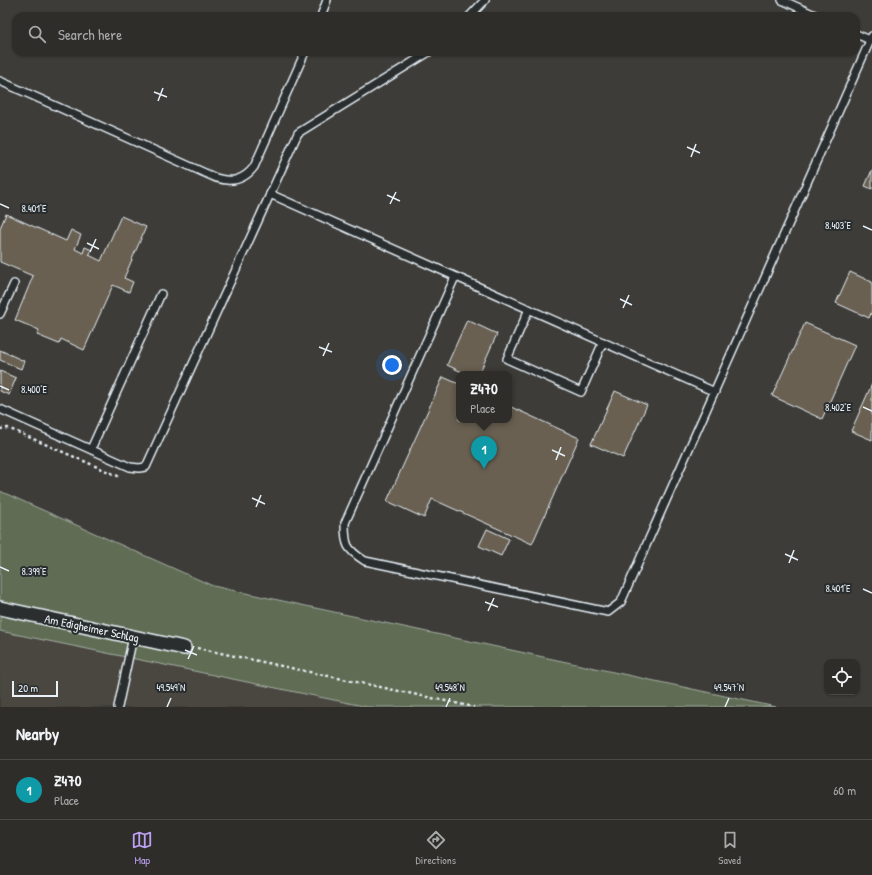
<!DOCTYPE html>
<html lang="en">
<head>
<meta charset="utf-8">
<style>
  :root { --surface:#2e2d2a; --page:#363532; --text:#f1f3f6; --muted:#a7a8a8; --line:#494947; --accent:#bca0f2 }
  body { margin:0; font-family:"Patrick Hand",sans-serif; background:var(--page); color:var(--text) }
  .controls { position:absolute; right:12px; bottom:12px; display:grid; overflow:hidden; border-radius:8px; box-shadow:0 1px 3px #0004 }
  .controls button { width:36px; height:36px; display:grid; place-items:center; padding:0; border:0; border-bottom:1px solid var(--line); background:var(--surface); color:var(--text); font:20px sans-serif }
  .scale { position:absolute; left:12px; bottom:10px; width:46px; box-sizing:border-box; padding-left:4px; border:2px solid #e8f1f8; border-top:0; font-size:11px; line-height:14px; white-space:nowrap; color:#e8f1f8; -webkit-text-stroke:3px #2a2d2e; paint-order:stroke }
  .you { position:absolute; left:392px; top:365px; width:14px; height:14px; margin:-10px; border:3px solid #fff; border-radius:50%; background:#1a73e8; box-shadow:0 0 0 6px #1a73e833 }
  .badge { display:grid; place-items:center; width:26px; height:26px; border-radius:50%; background:var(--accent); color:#fff; font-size:13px; font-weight:700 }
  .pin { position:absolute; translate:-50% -33px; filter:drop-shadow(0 1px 2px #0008) }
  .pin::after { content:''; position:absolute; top:21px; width:14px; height:12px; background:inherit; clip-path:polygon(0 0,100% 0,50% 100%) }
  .popup { position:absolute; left:456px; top:371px; width:56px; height:52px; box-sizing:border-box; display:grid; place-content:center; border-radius:8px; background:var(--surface); filter:drop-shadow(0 1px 3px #0005); font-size:13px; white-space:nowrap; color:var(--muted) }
  .popup b { font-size:15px; color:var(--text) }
  .popup::after { content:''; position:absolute; left:50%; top:100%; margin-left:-8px; border:8px solid transparent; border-top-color:var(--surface) }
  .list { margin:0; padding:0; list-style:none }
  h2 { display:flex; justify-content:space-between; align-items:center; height:52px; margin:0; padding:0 16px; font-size:17px }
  h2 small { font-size:13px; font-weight:400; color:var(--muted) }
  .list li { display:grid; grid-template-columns:26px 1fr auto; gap:12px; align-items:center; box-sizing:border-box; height:60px; padding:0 16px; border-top:1px solid var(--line) }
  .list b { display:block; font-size:15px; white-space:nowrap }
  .list p { margin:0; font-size:13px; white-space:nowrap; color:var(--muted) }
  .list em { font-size:13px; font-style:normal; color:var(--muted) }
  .icon { flex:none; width:22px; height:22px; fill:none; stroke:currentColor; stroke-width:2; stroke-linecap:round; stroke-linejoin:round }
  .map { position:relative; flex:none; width:872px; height:707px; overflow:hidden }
  .search { position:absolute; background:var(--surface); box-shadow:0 1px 3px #0004; left:12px; right:12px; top:12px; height:44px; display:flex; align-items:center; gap:10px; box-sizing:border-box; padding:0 14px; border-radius:12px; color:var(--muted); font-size:15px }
  .sheet { height:112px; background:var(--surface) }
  nav { display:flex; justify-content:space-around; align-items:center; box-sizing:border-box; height:56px; border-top:1px solid var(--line); background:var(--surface); font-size:11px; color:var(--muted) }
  nav a { display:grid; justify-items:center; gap:2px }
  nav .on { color:var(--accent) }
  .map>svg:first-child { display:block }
  .built { fill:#4a4740 }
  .green { fill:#616c53; stroke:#a4aea6 }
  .building { fill:#696051; stroke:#e8f1f8 }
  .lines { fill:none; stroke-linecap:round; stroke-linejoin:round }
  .service-casing { stroke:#e8f1f8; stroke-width:10 }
  .minor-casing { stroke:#e8f1f8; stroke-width:16 }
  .path { stroke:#e8f1f8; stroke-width:2.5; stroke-dasharray:3 3; stroke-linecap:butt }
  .service { stroke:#2a2d2e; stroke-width:7 }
  .minor { stroke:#2a2d2e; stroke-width:13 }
  .ticks { fill:none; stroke:#e8f1f8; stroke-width:1.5 }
  .labels { text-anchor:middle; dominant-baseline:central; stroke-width:4; stroke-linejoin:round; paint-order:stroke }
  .street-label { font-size:12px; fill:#e8f1f8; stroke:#2a2d2e }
  .ticks-label { font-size:10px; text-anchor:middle; fill:#e8f1f8; stroke:#2a2d2e; stroke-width:4; stroke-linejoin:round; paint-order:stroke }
</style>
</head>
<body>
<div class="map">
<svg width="872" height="707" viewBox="0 0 872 707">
  <rect width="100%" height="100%" fill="#3d3c38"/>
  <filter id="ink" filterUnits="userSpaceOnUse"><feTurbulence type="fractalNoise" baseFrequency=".025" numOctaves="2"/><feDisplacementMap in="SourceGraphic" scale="8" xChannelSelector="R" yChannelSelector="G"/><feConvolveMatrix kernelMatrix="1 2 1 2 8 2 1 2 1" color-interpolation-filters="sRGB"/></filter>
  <g filter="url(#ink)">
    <polygon class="built" points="0,631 368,707 0,707"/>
    <polygon class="green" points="0,491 213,586 776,707 368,707 0,631"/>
    <g class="building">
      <polygon points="872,170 872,189 865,186"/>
      <polygon points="6,214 66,241 71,230 81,235 75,249 83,253 85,247 92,250 89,255 101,261 121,216 146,227 124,278 133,282 129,292 113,285 84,350 61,339 59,344 37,335 39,330 15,320 33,276 0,262 0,228"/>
      <polygon points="850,272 872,282 872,311 869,318 836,303"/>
      <polygon points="467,320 497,334 479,374 466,374 447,365"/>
      <polygon points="805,323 855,345 822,419 772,396"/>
      <polygon points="0,350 24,361 21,369 0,360"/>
      <polygon points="0,371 16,378 9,395 0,391"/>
      <polygon points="443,377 459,384 459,420 509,420 509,406 579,438 532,544 432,499 424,518 387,501"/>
      <polygon points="872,384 872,440 851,431"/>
      <polygon points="615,391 647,405 623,458 591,444"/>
      <polygon points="487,529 509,539 501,556 479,546"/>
    </g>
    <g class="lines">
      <g class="service-casing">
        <g id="service">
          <polyline points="782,0 817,16"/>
          <polyline points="321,16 327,0"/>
          <polyline points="470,16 485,0"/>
          <polyline points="856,34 870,40"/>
          <path d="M0,81L216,178C232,183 244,180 254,167L305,52"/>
          <polyline points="270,194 715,392"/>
          <path d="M455,277L345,523C345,545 346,549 365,561L608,612L621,602L872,36"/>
          <polyline points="529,309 507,359 581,392 603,342"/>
          <polyline points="0,314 14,284"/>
          <polyline points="0,409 130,467 139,468 146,467 298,133 429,52"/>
          <polyline points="91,449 161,294"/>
          <polyline points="118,707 133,637"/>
        </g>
      </g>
      <g class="minor-casing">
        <polyline id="minor" points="0,608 184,648"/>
      </g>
      <g class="path">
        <polyline points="0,429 8,428 118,476 119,474"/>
        <polyline points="197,648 474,707"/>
      </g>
      <use href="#service" class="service"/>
      <use href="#minor" class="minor"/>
    </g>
  </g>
  <path class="ticks" d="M154,92L167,97M158,101L163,88M687,147L700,153M691,157L696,144M387,195L400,201M0,204L9,208M390,204L396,192M863,226L872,230M87,243L99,249M90,252L96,239M620,299L632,305M623,308L629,295M319,347L332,352M323,356L329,343M0,386L9,390M863,407L872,411M552,450L565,456M556,460L561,447M252,498L265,504M256,507L261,495M785,554L798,560M789,563L794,550M0,567L9,571M863,589L872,593M485,602L498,607M488,611L494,598M185,650L197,655M188,659L194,646M167,707L171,698M446,707L450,698M725,707L729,698"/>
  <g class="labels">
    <g class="street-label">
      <text transform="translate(92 628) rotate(12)">Am Edigheimer Schlag</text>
    </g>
  </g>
  <g class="ticks-label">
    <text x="34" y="212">8.401°E</text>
    <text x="838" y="229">8.403°E</text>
    <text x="34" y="393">8.400°E</text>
    <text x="838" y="411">8.402°E</text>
    <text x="34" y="575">8.399°E</text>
    <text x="838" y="592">8.401°E</text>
    <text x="171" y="691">49.549°N</text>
    <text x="450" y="691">49.548°N</text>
    <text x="729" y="691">49.547°N</text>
  </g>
</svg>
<div class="controls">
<button><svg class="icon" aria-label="locate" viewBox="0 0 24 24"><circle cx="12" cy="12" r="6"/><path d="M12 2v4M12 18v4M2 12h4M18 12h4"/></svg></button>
</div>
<div class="scale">20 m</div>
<div class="you"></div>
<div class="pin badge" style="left:484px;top:469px;background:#0f9aa8">1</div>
<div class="popup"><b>Z470</b>Place</div>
<div class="search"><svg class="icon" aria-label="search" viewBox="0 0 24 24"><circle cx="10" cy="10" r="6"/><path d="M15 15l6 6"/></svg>Search here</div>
</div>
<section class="sheet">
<h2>Nearby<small></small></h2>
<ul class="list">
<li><span class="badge" style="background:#0f9aa8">1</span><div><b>Z470</b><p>Place</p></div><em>60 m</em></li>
</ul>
</section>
<nav>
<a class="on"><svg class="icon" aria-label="map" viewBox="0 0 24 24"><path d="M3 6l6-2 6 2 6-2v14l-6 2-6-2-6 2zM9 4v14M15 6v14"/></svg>Map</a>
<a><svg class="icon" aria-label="directions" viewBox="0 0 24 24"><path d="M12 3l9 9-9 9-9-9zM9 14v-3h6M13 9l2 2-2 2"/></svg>Directions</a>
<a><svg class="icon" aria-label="saved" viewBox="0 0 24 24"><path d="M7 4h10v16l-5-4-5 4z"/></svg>Saved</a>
</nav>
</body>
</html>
